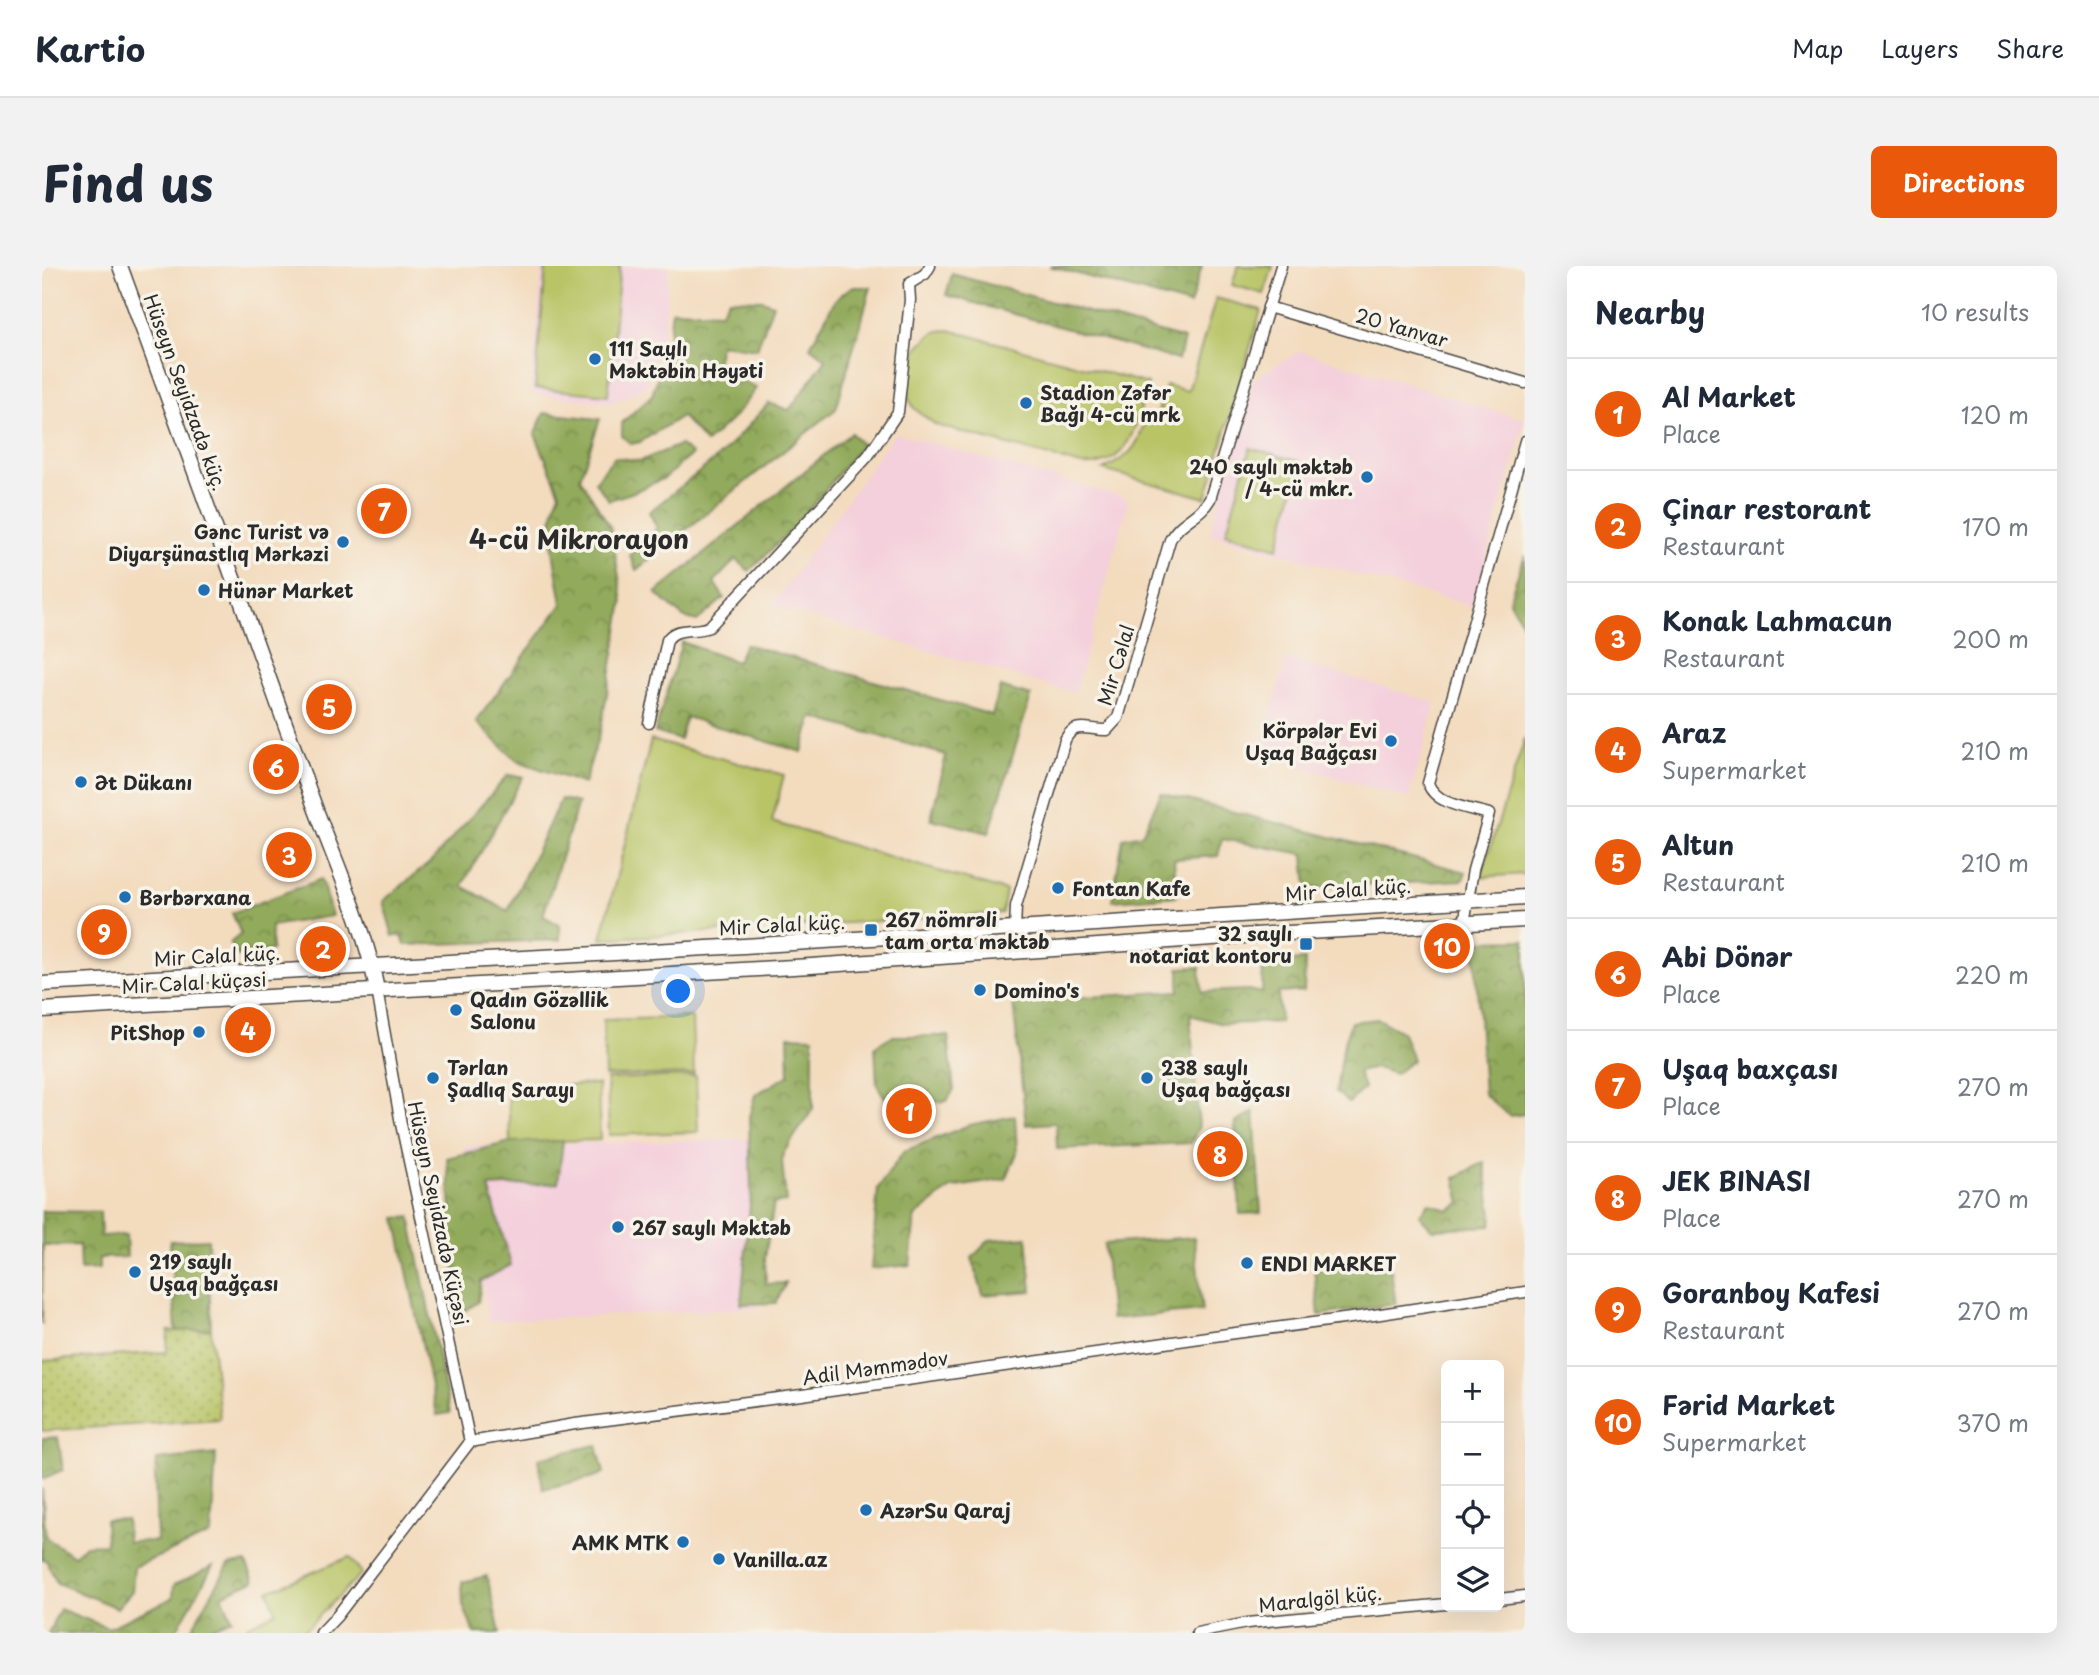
<!DOCTYPE html>
<html lang="en">
<head>
<meta charset="utf-8">
<style>
  :root { --surface:#fff; --page:#f2f2f3; --text:#1f2937; --muted:#747a83; --line:#e0e1e3; --accent:#ea580c }
  body { margin:0; font-family:"Playpen Sans",sans-serif; background:var(--page); color:var(--text) }
  .controls { position:absolute; right:21px; bottom:21px; display:grid; overflow:hidden; border-radius:10px; box-shadow:0 7px 28px #0002 }
  .controls button { width:63px; height:63px; display:grid; place-items:center; padding:0; border:0; border-bottom:2px solid var(--line); background:var(--surface); color:var(--text); font:35px sans-serif }
  .you { position:absolute; left:637px; top:726px; width:24px; height:24px; margin:-18px; border:5px solid #fff; border-radius:50%; background:#1a73e8; box-shadow:0 0 0 10px #1a73e833 }
  .badge { display:grid; place-items:center; width:46px; height:46px; border-radius:50%; background:var(--accent); color:#fff; font-size:23px; font-weight:700 }
  .pin { position:absolute; translate:-50% -50%; border:4px solid #fff; box-shadow:0 2px 7px #0006 }
  .list { margin:0; padding:0; list-style:none }
  h2 { display:flex; justify-content:space-between; align-items:center; height:91px; margin:0; padding:0 28px; font-size:30px }
  h2 small { font-size:23px; font-weight:400; color:var(--muted) }
  .list li { display:grid; grid-template-columns:46px 1fr auto; gap:21px; align-items:center; box-sizing:border-box; height:112px; padding:0 28px; border-top:2px solid var(--line) }
  .list b { display:block; font-size:26px; white-space:nowrap }
  .list p { margin:0; font-size:23px; white-space:nowrap; color:var(--muted) }
  .list em { font-size:23px; font-style:normal; color:var(--muted) }
  .icon { flex:none; width:38px; height:38px; fill:none; stroke:currentColor; stroke-width:2; stroke-linecap:round; stroke-linejoin:round }
  .map { position:relative; flex:none; width:1483px; height:1367px; overflow:hidden; border-radius:10px }
  header { display:flex; align-items:center; gap:42px; box-sizing:border-box; height:98px; padding:0 35px; background:var(--surface); border-bottom:2px solid var(--line) }
  header strong { font-size:33px }
  nav { display:flex; gap:38px; margin-inline-start:auto; font-size:24px }
  .intro { display:flex; align-items:center; justify-content:space-between; box-sizing:border-box; height:168px; padding:0 42px }
  h1 { margin:0; font-size:49px }
  .button { padding:18px 32px; border-radius:10px; background:var(--accent); color:#fff; font-size:24px; font-weight:700 }
  main { display:flex; gap:42px; padding:0 42px }
  aside { flex:1; background:var(--surface); border-radius:10px; box-shadow:0 7px 28px #0002 }
  .map>svg:first-child { display:block }
  .built { fill:#f4cfdc }
  .grass { fill:url(#grass-dots); stroke:#727848; stroke-width:2 }
  .forest { fill:url(#forest-crowns); stroke:#5e6a43; stroke-width:2 }
  .park { fill:#b8c466; stroke:#727848; stroke-width:2 }
  .lines { fill:none; stroke-linecap:round; stroke-linejoin:round }
  .minor-casing { stroke:#494541; stroke-width:13 }
  .tertiary-casing { stroke:#494541; stroke-width:17 }
  .minor { stroke:#fff; stroke-width:10 }
  .tertiary { stroke:#fff; stroke-width:14 }
  .poi-dot { fill:#1f6fb2; stroke:#f7f3e8; stroke-width:2.5 }
  .labels { text-anchor:middle; dominant-baseline:central; stroke-width:7; stroke-linejoin:round; paint-order:stroke }
  .street-label { font-size:19px; fill:#2b2b2b; stroke:#f7f3e8 }
  .poi-label { font-size:19px; font-weight:bold; fill:#2b2b2b; stroke:#f7f3e8; text-anchor:start }
  .district-label { font-size:26px; font-weight:bold; fill:#2b2b2b; stroke:#f7f3e8 }
</style>
</head>
<body>
<header>
<strong>Kartio</strong>
<nav><a>Map</a><a>Layers</a><a>Share</a></nav>
</header>
<div class="intro"><h1>Find us</h1><a class="button">Directions</a></div>
<main>
<div class="map">
<svg width="1483" height="1367" viewBox="0 0 1483 1367">
  <defs>
    <pattern id="grass-dots" width="8" height="8" patternUnits="userSpaceOnUse" patternTransform="scale(1.75)"><rect width="8" height="8" fill="#b8c466"/><path d="M2 2h.1M6 6h.1" fill="none" stroke="#969f54" stroke-width="1.8" stroke-linecap="round"/></pattern>
    <pattern id="forest-crowns" width="20" height="18" patternUnits="userSpaceOnUse" patternTransform="scale(1.75)"><rect width="20" height="18" fill="#92aa5b"/><path d="M2 6a3 3 0 1 1 6 0M12 15a3 3 0 1 1 6 0" fill="none" stroke="#778b4b"/></pattern>
  </defs>
  <rect width="100%" height="100%" fill="#f7f3e8"/>
  <filter id="ink" filterUnits="userSpaceOnUse"><feTurbulence type="fractalNoise" baseFrequency=".0143" numOctaves="2"/><feDisplacementMap in="SourceGraphic" scale="14" xChannelSelector="R" yChannelSelector="G"/><feConvolveMatrix kernelMatrix="1 2 1 2 8 2 1 2 1" color-interpolation-filters="sRGB"/></filter>
  <filter id="wash" filterUnits="userSpaceOnUse"><feTurbulence type="fractalNoise" baseFrequency=".00686" numOctaves="4" result="noise"/><feDisplacementMap in="SourceGraphic" scale="28" xChannelSelector="R" yChannelSelector="G"/><feGaussianBlur stdDeviation="1.57" result="paint"/><feColorMatrix in="noise" values="0 0 0 0 0 0 0 0 0 0 0 0 0 0 0 0 0 1.4 0 .05"/><feComposite in="paint" operator="in"/></filter>
  <g filter="url(#wash)">
    <rect width="100%" height="100%" fill="#f3dbbe"/>
    <g class="built">
      <polygon points="500,0 627,0 622,66 605,120 569,137 489,128"/>
      <polygon points="1257,85 1483,154 1430,340 1168,268 1211,114"/>
      <polygon points="853,167 1087,233 1033,427 730,340"/>
      <polygon points="1245,392 1394,437 1366,533 1216,488"/>
      <polygon points="723,873 715,1042 446,1055 422,880"/>
    </g>
    <polygon class="grass" points="169,1063 178,1153 0,1165 0,1095 125,1086 126,1065"/>
    <g class="forest">
      <polygon points="1007,0 1160,0 1148,39"/>
      <polygon points="910,8 1142,73 1136,94 904,29"/>
      <polygon points="809,21 829,21 794,143 594,304 588,289 615,262 607,246 681,187 727,137 747,144 784,93 768,81 793,34"/>
      <polygon points="687,33 720,34 731,38 715,83 678,78 673,102 714,122 693,150 664,177 640,150 598,176 589,178 580,170 580,157 610,129 625,84 630,44 679,46"/>
      <path d="M502,147L558,153L538,212L569,262L581,336L559,462L542,518L475,495L434,456L520,338C515,302 501,260 518,227L493,168Z"/>
      <polygon points="809,167 820,179 755,259 707,305 694,293 672,316 682,332 655,355 641,351 614,327"/>
      <polygon points="638,179 650,188 623,212 589,227 567,234 553,216 572,191 598,195"/>
      <polygon points="1483,289 1483,363 1467,334"/>
      <polygon points="640,376 695,396 703,378 950,449 958,421 989,430 947,567 889,553 904,489 770,451 760,486 644,451 638,474 613,466"/>
      <polygon points="466,509 481,511 420,620 466,645 519,533 536,537 501,650 518,659 518,674 363,679 360,670 351,670 341,635 391,594"/>
      <polygon points="1119,527 1424,606 1421,614 1265,622 1262,588 1180,573 1176,590 1132,593 1135,630 1070,635 1081,572 1100,568"/>
      <polygon points="279,613 290,650 229,660 230,684 196,690 188,677 199,668 190,647"/>
      <polygon points="1483,674 1483,848 1467,850 1442,828 1432,675"/>
      <polygon points="1263,694 1262,725 1236,727 1238,756 1181,758 1148,749 1157,860 1149,877 1015,883 1014,857 984,859 971,736 1137,725 1137,702 1158,701 1160,726 1206,724 1220,727 1221,696"/>
      <polygon points="1336,753 1361,767 1371,794 1353,808 1334,802 1316,806 1322,822 1307,837 1294,826 1300,784 1309,756"/>
      <polygon points="746,770 771,771 771,843 742,886 740,895 744,936 732,937 723,991 724,1018 744,1017 734,1037 699,1038 709,927 707,851 713,829 747,809"/>
      <polygon points="850,770 906,770 912,823 905,835 848,840 835,819 833,780"/>
      <polygon points="1212,846 1219,947 1198,948 1193,857"/>
      <polygon points="973,850 975,887 964,913 909,922 873,950 868,999 829,1003 836,922 862,885 927,859"/>
      <polygon points="521,875 516,917 447,921 469,999 439,1015 436,1036 423,1045 400,948 409,944 405,892 468,876"/>
      <polygon points="1442,896 1450,949 1449,960 1390,963 1377,949 1387,937 1406,944 1419,937 1413,912"/>
      <polygon points="0,945 58,946 59,970 84,969 85,991 57,992 57,1003 38,1004 37,979 1,980 0,1059"/>
      <polygon points="368,951 408,1147 395,1149 354,952"/>
      <polygon points="985,971 990,1025 941,1029 930,992 947,974"/>
      <polygon points="1152,971 1160,1045 1069,1053 1062,978"/>
      <polygon points="166,973 169,1063 134,1065 128,975"/>
      <polygon points="1347,992 1354,1038 1277,1049 1271,993"/>
      <polygon points="16,1171 21,1204 0,1213 0,1172"/>
      <polygon points="555,1179 562,1207 552,1211 501,1223 496,1192"/>
      <polygon points="174,1188 169,1268 92,1301 90,1325 75,1342 15,1317 4,1294 0,1293 0,1222 4,1272 32,1290 43,1279 64,1278 63,1254 84,1253 86,1276 115,1275 113,1213 115,1194"/>
      <polygon points="204,1296 212,1315 180,1329 190,1353 157,1367 147,1367 187,1298"/>
      <polygon points="171,1300 134,1365 130,1367 6,1367 18,1343 66,1362 131,1332 132,1319"/>
      <polygon points="445,1310 458,1367 432,1367 421,1339 420,1316"/>
    </g>
    <g class="park">
      <polygon points="504,0 578,0 566,129 493,122"/>
      <polygon points="1196,0 1231,0 1222,28 1190,19"/>
      <path d="M1174,32L1219,44L1164,232L1061,204C1087,190 1095,184 1103,155L1113,157L1124,119L1146,125Z"/>
      <path d="M907,64L1106,118C1094,155 1090,203 1039,199L894,159L873,143L866,132L864,120L870,93L876,81L887,70L896,65Z"/>
      <polygon points="1208,182 1259,196 1236,282 1184,267"/>
      <polygon points="1483,472 1483,608 1439,611"/>
      <polygon points="609,474 742,509 730,556 964,625 960,647 559,673"/>
      <polygon points="650,751 652,808 563,810 561,754"/>
      <polygon points="654,810 656,866 567,869 565,813"/>
      <polygon points="556,818 558,874 468,876 466,821"/>
      <polygon points="307,1291 320,1307 260,1367 207,1367 205,1360 234,1346 226,1325"/>
    </g>
  </g>
  <g filter="url(#ink)">
    <g class="lines">
      <g class="minor-casing">
        <g id="minor">
          <polyline points="1226,41 1483,117"/>
          <path d="M607,457L625,374C634,360 652,367 667,361L826,190L856,146L868,34L867,18L883,8L888,0"/>
          <path d="M1422,658L1431,604L1447,548C1427,542 1393,539 1386,517L1483,175"/>
          <path d="M973,664L974,640L1023,474C1033,454 1047,465 1065,464L1076,452L1128,274C1137,255 1158,251 1168,233L1239,0"/>
          <polyline points="335,724 359,858 428,1176"/>
          <polyline points="1457,1333 1483,1330"/>
          <polyline points="279,1367 295,1350 428,1176 533,1158 760,1129 1186,1068 1332,1049 1483,1026"/>
          <polyline points="1155,1367 1205,1357 1404,1338"/>
        </g>
      </g>
      <g class="tertiary-casing">
        <g id="tertiary">
          <path d="M78,0C141,173 204,345 265,519C288,586 322,654 335,724"/>
          <polyline points="0,718 702,680 1483,631"/>
          <polyline points="0,744 769,700 1228,668 1483,654"/>
        </g>
      </g>
      <use href="#minor" class="minor"/>
      <use href="#tertiary" class="tertiary"/>
    </g>
  </g>
  <g class="poi-dot">
    <circle cx="553" cy="93" r="7"/>
    <circle cx="984" cy="137" r="7"/>
    <circle cx="1325" cy="211" r="7"/>
    <circle cx="301" cy="276" r="7"/>
    <circle cx="162" cy="324" r="7"/>
    <circle cx="1349" cy="475" r="7"/>
    <circle cx="39" cy="516" r="7"/>
    <circle cx="1016" cy="622" r="7"/>
    <circle cx="83" cy="631" r="7"/>
    <rect x="822" y="657" width="14" height="14" rx="3.5"/>
    <rect x="1257" y="671" width="14" height="14" rx="3.5"/>
    <circle cx="938" cy="724" r="7"/>
    <circle cx="414" cy="744" r="7"/>
    <circle cx="157" cy="766" r="7"/>
    <circle cx="391" cy="812" r="7"/>
    <circle cx="1105" cy="812" r="7"/>
    <circle cx="576" cy="961" r="7"/>
    <circle cx="1205" cy="997" r="7"/>
    <circle cx="93" cy="1006" r="7"/>
    <circle cx="824" cy="1244" r="7"/>
    <circle cx="641" cy="1276" r="7"/>
    <circle cx="677" cy="1293" r="7"/>
  </g>
  <g class="labels">
    <g class="street-label">
      <text transform="translate(1360 61) rotate(16)">20 Yanvar</text>
      <text transform="translate(144 126) rotate(70)">Hüseyn Seyidzadə küç.</text>
      <text transform="translate(1073 399) rotate(-73)">Mir Cəlal</text>
      <text transform="translate(1306 623) rotate(-4)">Mir Cəlal küç.</text>
      <text transform="translate(740 658) rotate(-3)">Mir Cəlal küç.</text>
      <text transform="translate(175 689) rotate(-3)">Mir Cəlal küç.</text>
      <text transform="translate(152 716) rotate(-3)">Mir Cəlal küçəsi</text>
      <text transform="translate(397 947) rotate(78)">Hüseyn Seyidzadə Küçəsi</text>
      <text transform="translate(833 1101) rotate(-8)">Adil Məmmədov</text>
      <text transform="translate(1278 1332) rotate(-6)">Maralgöl küç.</text>
    </g>
    <g class="poi-label">
      <text x="567" y="82">111 Saylı<tspan x="567" dy="22">Məktəbin Həyəti</tspan></text>
      <text x="998" y="126">Stadion Zəfər<tspan x="998" dy="22">Bağı 4-cü mrk</tspan></text>
      <text x="1311" y="200" text-anchor="end">240 saylı məktəb<tspan x="1311" dy="22">/ 4-cü mkr.</tspan></text>
      <text x="287" y="265" text-anchor="end">Gənc Turist və<tspan x="287" dy="22">Diyarşünastlıq Mərkəzi</tspan></text>
      <text x="176" y="324">Hünər Market</text>
      <text x="1335" y="464" text-anchor="end">Körpələr Evi<tspan x="1335" dy="22">Uşaq Bağçası</tspan></text>
      <text x="53" y="516">Ət Dükanı</text>
      <text x="1030" y="622">Fontan Kafe</text>
      <text x="97" y="631">Bərbərxana</text>
      <text x="843" y="653">267 nömrəli<tspan x="843" dy="22">tam orta məktəb</tspan></text>
      <text x="1250" y="667" text-anchor="end">32 saylı<tspan x="1250" dy="22">notariat kontoru</tspan></text>
      <text x="952" y="724">Domino's</text>
      <text x="428" y="733">Qadın Gözəllik<tspan x="428" dy="22">Salonu</tspan></text>
      <text x="143" y="766" text-anchor="end">PitShop</text>
      <text x="405" y="801">Tərlan<tspan x="405" dy="22">Şadlıq Sarayı</tspan></text>
      <text x="1119" y="801">238 saylı<tspan x="1119" dy="22">Uşaq bağçası</tspan></text>
      <text x="590" y="961">267 saylı Məktəb</text>
      <text x="107" y="995">219 saylı<tspan x="107" dy="22">Uşaq bağçası</tspan></text>
      <text x="1219" y="997">ENDI MARKET</text>
      <text x="838" y="1244">AzərSu Qaraj</text>
      <text x="627" y="1276" text-anchor="end">AMK MTK</text>
      <text x="691" y="1293">Vanilla.az</text>
    </g>
    <g class="district-label">
      <text x="537" y="272">4-cü Mikrorayon</text>
    </g>
  </g>
</svg>
<div class="controls">
<button>+</button>
<button>−</button>
<button><svg class="icon" aria-label="locate" viewBox="0 0 24 24"><circle cx="12" cy="12" r="6"/><path d="M12 2v4M12 18v4M2 12h4M18 12h4"/></svg></button>
<button><svg class="icon" aria-label="layers" viewBox="0 0 24 24"><path d="M12 4l9 5-9 5-9-5zM3 14l9 5 9-5"/></svg></button>
</div>
<div class="you"></div>
<div class="pin badge" style="left:867px;top:845px">1</div>
<div class="pin badge" style="left:281px;top:683px">2</div>
<div class="pin badge" style="left:247px;top:589px">3</div>
<div class="pin badge" style="left:206px;top:764px">4</div>
<div class="pin badge" style="left:287px;top:441px">5</div>
<div class="pin badge" style="left:234px;top:501px">6</div>
<div class="pin badge" style="left:342px;top:245px">7</div>
<div class="pin badge" style="left:1178px;top:888px">8</div>
<div class="pin badge" style="left:62px;top:666px">9</div>
<div class="pin badge" style="left:1405px;top:680px">10</div>
</div>
<aside>
<h2>Nearby<small>10 results</small></h2>
<ul class="list">
<li><span class="badge">1</span><div><b>Al Market</b><p>Place</p></div><em>120 m</em></li>
<li><span class="badge">2</span><div><b>Çinar restorant</b><p>Restaurant</p></div><em>170 m</em></li>
<li><span class="badge">3</span><div><b>Konak Lahmacun</b><p>Restaurant</p></div><em>200 m</em></li>
<li><span class="badge">4</span><div><b>Araz</b><p>Supermarket</p></div><em>210 m</em></li>
<li><span class="badge">5</span><div><b>Altun</b><p>Restaurant</p></div><em>210 m</em></li>
<li><span class="badge">6</span><div><b>Abi Dönər</b><p>Place</p></div><em>220 m</em></li>
<li><span class="badge">7</span><div><b>Uşaq baxçası</b><p>Place</p></div><em>270 m</em></li>
<li><span class="badge">8</span><div><b>JEK BINASI</b><p>Place</p></div><em>270 m</em></li>
<li><span class="badge">9</span><div><b>Goranboy Kafesi</b><p>Restaurant</p></div><em>270 m</em></li>
<li><span class="badge">10</span><div><b>Fərid Market</b><p>Supermarket</p></div><em>370 m</em></li>
</ul>
</aside>
</main>
</body>
</html>
